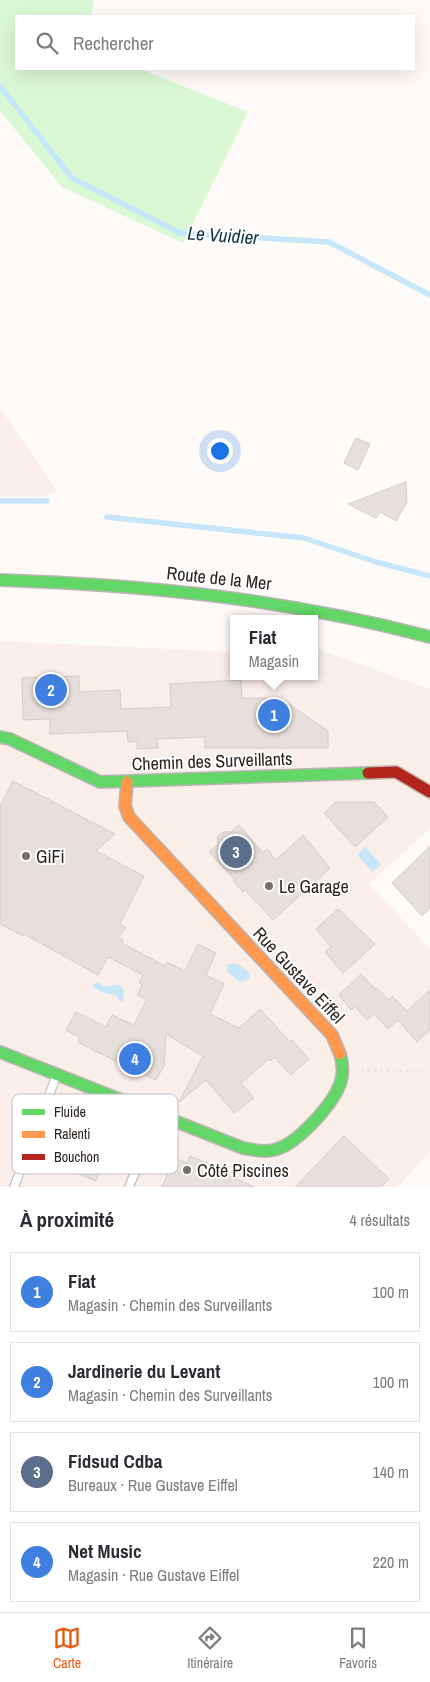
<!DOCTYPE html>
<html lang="fr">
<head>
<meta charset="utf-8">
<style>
  :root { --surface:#fff; --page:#f2f2f3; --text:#2b2b33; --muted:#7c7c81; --line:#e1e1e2; --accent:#ea580c }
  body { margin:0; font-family:"Archivo Narrow",sans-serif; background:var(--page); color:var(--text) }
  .you { position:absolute; left:219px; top:450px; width:18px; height:18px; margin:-12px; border:4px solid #fff; border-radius:50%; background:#1a73e8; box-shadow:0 0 0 8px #1a73e833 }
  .badge { display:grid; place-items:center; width:32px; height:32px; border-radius:50%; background:var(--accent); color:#fff; font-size:16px; font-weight:700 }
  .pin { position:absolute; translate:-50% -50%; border:2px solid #fff; box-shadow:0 1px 5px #0006 }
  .popup { position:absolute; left:230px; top:615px; width:88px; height:65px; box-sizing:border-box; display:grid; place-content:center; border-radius:0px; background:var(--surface); filter:drop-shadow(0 1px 4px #0005); font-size:16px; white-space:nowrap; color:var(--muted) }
  .popup b { font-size:19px; color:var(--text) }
  .popup::after { content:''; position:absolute; left:50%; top:100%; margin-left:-10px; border:10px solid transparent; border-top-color:var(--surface) }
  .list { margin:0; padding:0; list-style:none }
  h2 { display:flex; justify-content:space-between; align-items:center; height:65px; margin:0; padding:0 20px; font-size:21px }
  h2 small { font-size:16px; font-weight:400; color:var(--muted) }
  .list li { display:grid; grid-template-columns:32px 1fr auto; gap:15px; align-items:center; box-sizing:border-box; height:80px; margin:0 10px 10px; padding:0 10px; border:1px solid var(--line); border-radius:0px }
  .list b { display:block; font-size:19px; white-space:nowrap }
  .list p { margin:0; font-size:16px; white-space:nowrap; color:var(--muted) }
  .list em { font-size:16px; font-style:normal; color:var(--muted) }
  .icon { flex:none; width:28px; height:28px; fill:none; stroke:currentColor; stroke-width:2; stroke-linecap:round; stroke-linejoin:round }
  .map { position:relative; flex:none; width:430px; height:1187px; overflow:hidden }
  .search { position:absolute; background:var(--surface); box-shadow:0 5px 20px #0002; left:15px; right:15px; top:15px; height:55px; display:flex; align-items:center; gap:12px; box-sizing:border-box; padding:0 18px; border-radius:0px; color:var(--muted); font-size:19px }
  .sheet { height:425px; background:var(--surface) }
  nav { display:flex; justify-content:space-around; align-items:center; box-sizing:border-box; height:70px; border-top:1px solid var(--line); background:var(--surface); font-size:14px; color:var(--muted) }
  nav a { display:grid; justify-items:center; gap:2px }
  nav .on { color:var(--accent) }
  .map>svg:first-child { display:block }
  .commercial { fill:#faeee8 }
  .green { fill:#dbf8d4 }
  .water { fill:#c6e6f9 }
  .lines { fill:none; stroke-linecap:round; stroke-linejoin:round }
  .stream { stroke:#c6e6f9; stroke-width:5.5 }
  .building { fill:#e7dfdc; stroke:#d3cdcb }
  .lane-casing { stroke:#bab4b2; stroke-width:10 }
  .fast-casing { stroke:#bab4b2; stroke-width:14 }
  .slow-casing { stroke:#bab4b2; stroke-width:14 }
  .jam-casing { stroke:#bab4b2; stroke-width:14 }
  .path { stroke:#e8e6e5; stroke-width:3; stroke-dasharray:2.5 4; stroke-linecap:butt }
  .lane { stroke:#fffefe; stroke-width:8 }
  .fast { stroke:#63d668; stroke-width:11 }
  .slow { stroke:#ff974d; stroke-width:11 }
  .jam { stroke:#b3261e; stroke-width:11 }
  .poi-dot { fill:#766f6c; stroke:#fff; stroke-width:2 }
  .labels { text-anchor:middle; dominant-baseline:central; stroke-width:4; stroke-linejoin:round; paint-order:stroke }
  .street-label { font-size:18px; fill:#2d2420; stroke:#fff }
  .poi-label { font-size:18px; fill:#2d2420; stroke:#fff; text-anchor:start }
  .water-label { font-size:19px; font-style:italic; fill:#0e3346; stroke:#fff }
  .key { fill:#fff; stroke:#c0bdbc; stroke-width:1 }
  .key-label { font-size:14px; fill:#2d2420 }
</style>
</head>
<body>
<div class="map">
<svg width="430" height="1187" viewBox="0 0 430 1187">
  <rect width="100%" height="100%" fill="#fdfaf8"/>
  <g class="commercial">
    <polygon points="0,408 57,491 41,497 0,496"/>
    <polygon points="0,641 234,652 234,676 314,676 314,648 430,689 430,828 369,884 430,949 430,1152 397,1187 0,1187"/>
  </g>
  <polygon class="green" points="0,0 94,0 91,16 16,16 16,69 140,69 248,112 183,243 62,187 0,111"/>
  <g class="water">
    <polygon points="365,847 381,864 373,872 357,855"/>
    <path d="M232,963L238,964L250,973L249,979C239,986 236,977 228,973L227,965Z"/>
    <polygon points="98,982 103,986 120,985 124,991 123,1003 115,995 104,993 93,987 93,984"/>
  </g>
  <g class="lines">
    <g class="stream">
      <polyline points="0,86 72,178 180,233 329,242 430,295"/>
      <polyline points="0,501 47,501"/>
      <polyline points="107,517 304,538 376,562 430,576"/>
    </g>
  </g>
  <g class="building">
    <polygon points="356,438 370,444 358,470 344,463"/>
    <polygon points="406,482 407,502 396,521 380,512 376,518 348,504"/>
    <polygon points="79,676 79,692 120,690 121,709 171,707 170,684 241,680 242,698 280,698 328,731 328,748 205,748 205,737 157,739 158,748 137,749 137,741 128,742 127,731 50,734 50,719 23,720 22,678"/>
    <polygon points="13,781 115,834 96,851 144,876 120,924 126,928 118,937 123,940 122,943 165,966 167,962 185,971 198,944 216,953 206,975 224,984 210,1014 239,1028 260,1009 290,1042 292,1040 309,1059 291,1075 274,1057 270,1061 269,1059 241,1083 254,1098 234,1113 206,1080 179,1102 203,1056 166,1034 164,1066 156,1080 93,1050 78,1042 80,1038 66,1030 76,1012 106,1027 112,1015 134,1025 147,999 137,995 142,985 139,982 143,975 108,957 98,975 24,934 23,936 0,924 0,806"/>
    <polygon points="336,802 374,802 388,817 355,847 324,813"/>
    <polygon points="239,825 263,853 267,849 276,860 303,835 330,868 273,920 245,890 243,892 233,881 235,880 209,852 218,845 218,836 223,832 231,832"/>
    <polygon points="430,846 430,908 422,916 392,883"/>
    <polygon points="338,909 375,944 343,973 325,952 331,947 316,929"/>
    <polygon points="361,974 375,989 377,988 389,1000 392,996 407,1011 430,990 430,1030 417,1042 398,1020 388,1029 374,1014 367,1020 355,1007 351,1010 339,995"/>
    <polygon points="59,1105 116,1130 96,1181 38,1157"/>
    <polygon points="344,1136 389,1179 381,1187 295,1187"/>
    <polygon points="190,1156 224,1170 223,1173 255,1187 162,1187 175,1158 187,1163"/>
  </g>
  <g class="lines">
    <g class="lane-casing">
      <g id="lane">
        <polyline points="14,1187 56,1077"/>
        <polyline points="129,1187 158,1116"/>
      </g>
    </g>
    <g class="fast-casing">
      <g id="fast">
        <path d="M0,580C147,585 287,599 430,637"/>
        <polyline points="0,737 10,739 100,782 368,773"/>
        <path d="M0,1052L243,1148C254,1150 266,1153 277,1149C298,1143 333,1104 340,1084C344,1074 343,1064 340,1054"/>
      </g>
    </g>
    <g class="slow-casing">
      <polyline id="slow" points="127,782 125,806 129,817 332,1035 340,1054"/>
    </g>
    <g class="jam-casing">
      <polyline id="jam" points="368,773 396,772 430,792"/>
    </g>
    <polyline class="path" points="361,1070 430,1072"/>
    <use href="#lane" class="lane"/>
    <use href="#fast" class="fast"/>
    <use href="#slow" class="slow"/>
    <use href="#jam" class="jam"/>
  </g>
  <g class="poi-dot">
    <circle cx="26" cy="856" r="5"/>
    <circle cx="269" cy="886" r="5"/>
    <circle cx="187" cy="1170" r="5"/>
  </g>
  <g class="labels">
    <g class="street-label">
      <text transform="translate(219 578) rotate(6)">Route de la Mer</text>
      <text transform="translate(212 761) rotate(-2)">Chemin des Surveillants</text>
      <text transform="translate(299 975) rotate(47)">Rue Gustave Eiffel</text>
    </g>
    <g class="poi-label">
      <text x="36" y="856">GiFi</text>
      <text x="279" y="886">Le Garage</text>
      <text x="197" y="1170">Côté Piscines</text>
    </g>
    <g class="water-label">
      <text transform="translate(223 235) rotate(4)">Le Vuidier</text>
    </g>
  </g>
  <rect x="12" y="1094" width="166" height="80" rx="8" class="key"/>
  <rect x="22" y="1109" width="23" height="6" fill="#63d668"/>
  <rect x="22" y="1131" width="23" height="7" fill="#ff974d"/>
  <rect x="22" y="1154" width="23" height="6" fill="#b3261e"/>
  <g class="key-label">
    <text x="54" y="1117">Fluide</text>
    <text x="54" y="1139">Ralenti</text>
    <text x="54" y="1162">Bouchon</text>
  </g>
</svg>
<div class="you"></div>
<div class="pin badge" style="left:274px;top:715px;background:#3f7fe0">1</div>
<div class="popup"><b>Fiat</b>Magasin</div>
<div class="pin badge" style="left:51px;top:690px;background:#3f7fe0">2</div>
<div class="pin badge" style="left:236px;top:852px;background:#5c6f8a">3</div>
<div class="pin badge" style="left:135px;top:1059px;background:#3f7fe0">4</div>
<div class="search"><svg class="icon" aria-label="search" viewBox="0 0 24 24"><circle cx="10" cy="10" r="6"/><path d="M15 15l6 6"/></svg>Rechercher</div>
</div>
<section class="sheet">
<h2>À proximité<small>4 résultats</small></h2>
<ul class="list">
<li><span class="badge" style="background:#3f7fe0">1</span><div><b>Fiat</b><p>Magasin · Chemin des Surveillants</p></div><em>100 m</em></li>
<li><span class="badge" style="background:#3f7fe0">2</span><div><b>Jardinerie du Levant</b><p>Magasin · Chemin des Surveillants</p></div><em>100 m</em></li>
<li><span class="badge" style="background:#5c6f8a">3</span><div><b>Fidsud Cdba</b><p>Bureaux · Rue Gustave Eiffel</p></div><em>140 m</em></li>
<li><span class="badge" style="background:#3f7fe0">4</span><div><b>Net Music</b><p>Magasin · Rue Gustave Eiffel</p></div><em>220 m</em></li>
</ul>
</section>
<nav>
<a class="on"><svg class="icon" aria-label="map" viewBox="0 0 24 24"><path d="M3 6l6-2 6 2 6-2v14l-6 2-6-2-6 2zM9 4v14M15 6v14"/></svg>Carte</a>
<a><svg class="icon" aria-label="directions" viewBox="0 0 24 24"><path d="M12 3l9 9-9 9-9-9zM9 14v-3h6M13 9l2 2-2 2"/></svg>Itinéraire</a>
<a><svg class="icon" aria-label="saved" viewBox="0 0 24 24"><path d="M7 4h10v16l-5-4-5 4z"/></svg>Favoris</a>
</nav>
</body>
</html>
